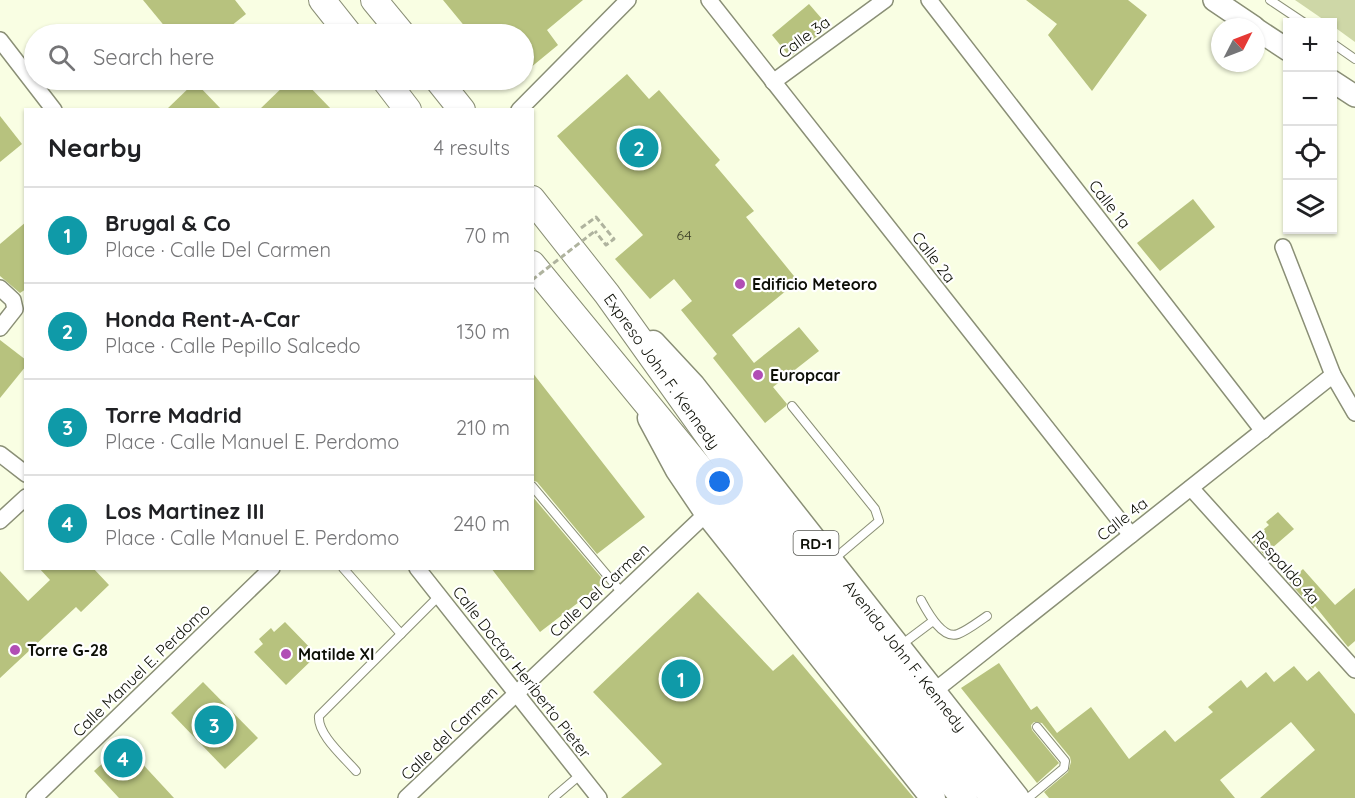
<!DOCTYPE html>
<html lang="en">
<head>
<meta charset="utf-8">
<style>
  :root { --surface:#fff; --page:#f6f6f6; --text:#202124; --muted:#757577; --line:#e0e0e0; --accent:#db2777 }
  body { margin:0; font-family:Quicksand,sans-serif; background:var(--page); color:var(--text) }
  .controls { position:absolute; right:18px; top:18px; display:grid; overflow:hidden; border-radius:0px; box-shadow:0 2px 4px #0004 }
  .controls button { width:54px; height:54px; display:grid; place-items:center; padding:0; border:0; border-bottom:2px solid var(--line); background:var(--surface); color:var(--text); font:30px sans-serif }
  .compass { position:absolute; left:1211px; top:18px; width:54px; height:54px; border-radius:50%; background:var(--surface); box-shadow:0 2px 4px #0004; rotate:48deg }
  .you { position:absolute; left:720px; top:482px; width:21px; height:21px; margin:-15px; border:4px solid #fff; border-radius:50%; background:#1a73e8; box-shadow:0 0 0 9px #1a73e833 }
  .badge { display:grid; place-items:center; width:39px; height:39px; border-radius:50%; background:var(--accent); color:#fff; font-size:20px; font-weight:700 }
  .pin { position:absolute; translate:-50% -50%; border:3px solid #fff; box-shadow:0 2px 6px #0006 }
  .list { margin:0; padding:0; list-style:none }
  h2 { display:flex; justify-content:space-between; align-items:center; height:78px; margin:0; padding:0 24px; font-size:26px }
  h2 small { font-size:20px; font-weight:400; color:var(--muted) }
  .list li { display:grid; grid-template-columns:39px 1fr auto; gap:18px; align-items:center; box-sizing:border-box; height:96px; padding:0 24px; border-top:2px solid var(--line) }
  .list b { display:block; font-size:22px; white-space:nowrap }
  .list p { margin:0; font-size:20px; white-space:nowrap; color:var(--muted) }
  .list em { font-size:20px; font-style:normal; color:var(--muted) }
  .icon { flex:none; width:33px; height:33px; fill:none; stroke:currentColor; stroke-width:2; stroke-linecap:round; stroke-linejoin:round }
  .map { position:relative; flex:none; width:1355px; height:798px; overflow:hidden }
  .search { position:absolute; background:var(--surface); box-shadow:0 2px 4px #0004; left:24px; top:24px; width:510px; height:66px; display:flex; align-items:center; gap:15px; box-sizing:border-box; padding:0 21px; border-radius:33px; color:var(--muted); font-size:22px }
  .panel { position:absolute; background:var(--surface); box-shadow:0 2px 4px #0004; left:24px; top:108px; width:510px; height:462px; border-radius:0px }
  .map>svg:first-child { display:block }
  .green { fill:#ced7a7 }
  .building { fill:#b7c27e }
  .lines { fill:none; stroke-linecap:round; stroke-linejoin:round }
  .service-casing { stroke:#8a8f76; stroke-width:10 }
  .minor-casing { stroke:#8a8f76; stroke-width:18 }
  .secondary-casing { stroke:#8a8f76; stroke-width:24 }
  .primary-casing { stroke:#8a8f76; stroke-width:27 }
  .trunk-casing { stroke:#8a8f76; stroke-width:28 }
  .path { stroke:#afb39e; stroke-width:3; stroke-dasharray:6 3; stroke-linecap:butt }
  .service { stroke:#fff; stroke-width:8 }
  .minor { stroke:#fff; stroke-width:15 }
  .secondary { stroke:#fff; stroke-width:21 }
  .primary { stroke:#fff; stroke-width:24 }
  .trunk { stroke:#fff; stroke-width:26 }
  .path-bridge { stroke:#afb39e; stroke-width:3; stroke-dasharray:6 3; stroke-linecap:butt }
  .poi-dot { fill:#b14eb5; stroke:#fff; stroke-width:2 }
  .labels { text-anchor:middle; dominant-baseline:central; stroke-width:4.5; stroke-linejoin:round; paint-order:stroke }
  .number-label { font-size:14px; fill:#383c24 }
  .shield { fill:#fff; stroke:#565751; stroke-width:1.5 }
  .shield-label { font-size:15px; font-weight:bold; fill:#0d0f06 }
  .street-label { font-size:16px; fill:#0d0f06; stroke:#fff }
  .poi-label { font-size:16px; font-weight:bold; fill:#0d0f06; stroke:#fff; text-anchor:start }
</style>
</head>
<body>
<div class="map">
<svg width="1355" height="798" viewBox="0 0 1355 798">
  <rect width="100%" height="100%" fill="#f9fee3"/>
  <polygon class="green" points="1295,0 1355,0 1355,42 1333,26 1332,22 1327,22"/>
  <g class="building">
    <polygon points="143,0 235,0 246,14 221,34 171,34"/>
    <polygon points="443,0 583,0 547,30 558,45 524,73 524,34 471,34"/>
    <polygon points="1026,0 1128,0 1147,15 1092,91 1048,35 1057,24"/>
    <polygon points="809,4 829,27 790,57 772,35"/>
    <polygon points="627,74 649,99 659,90 720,160 715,165 754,211 746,217 798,281 732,335 754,363 799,327 819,351 773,387 787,404 786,406 765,423 713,358 717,354 681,310 692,301 674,279 650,299 615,259 643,235 557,136"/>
    <polygon points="290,80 303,80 332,110 259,110"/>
    <polygon points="195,82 222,110 166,110"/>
    <polygon points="0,116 22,144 0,162"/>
    <polygon points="1193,199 1215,227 1160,271 1137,243"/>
    <polygon points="26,222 26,289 20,293 0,276 0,244"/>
    <polygon points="0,340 26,360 26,366 0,398"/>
    <polygon points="532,372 645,517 597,554 537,482 532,480"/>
    <polygon points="532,496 605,582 540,632 491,568 532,568"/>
    <polygon points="1278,512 1294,529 1264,555 1253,542 1265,531 1264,529 1269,525 1266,522"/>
    <polygon points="39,568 93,568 109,585 81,612 76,607 0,678 0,571 28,601 50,580"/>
    <polygon points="1303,569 1335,605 1355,588 1355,641 1348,647 1315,606 1313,609 1289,582"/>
    <polygon points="698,592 773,671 793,654 914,798 621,798 662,764 593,692"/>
    <polygon points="285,622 317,655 286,685 254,652 263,644 259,639 271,628 274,632"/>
    <polygon points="999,663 1031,710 1037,706 1057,733 1091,707 1129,759 1165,730 1175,742 1213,712 1208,707 1241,680 1247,688 1266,672 1274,682 1294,666 1307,681 1319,671 1355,714 1355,798 1260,798 1315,750 1291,722 1220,780 1235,798 1049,798 1044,792 1068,772 1071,762 1070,757 1042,723 1034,722 1031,725 1032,730 1059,763 1037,783 961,688"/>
    <polygon points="203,682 258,738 225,769 171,713"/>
    <polygon points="124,744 174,798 119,798 94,771"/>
  </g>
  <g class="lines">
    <g class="service-casing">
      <g id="service">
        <polyline points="1270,0 1303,22"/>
        <polyline points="1332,43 1355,59"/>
        <polyline points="792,406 875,509 879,521 834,559"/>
        <polyline points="532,486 622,593"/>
        <polyline points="343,568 401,634"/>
        <path d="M921,600C927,611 942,640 958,634C968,630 978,622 987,616"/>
        <polyline points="901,645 933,621"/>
        <path d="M356,771C344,757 317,734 319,716L439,596"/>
        <polyline points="553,798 580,775"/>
        <polyline points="1028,798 1064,768 1065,761 1037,727"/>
      </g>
    </g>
    <g class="minor-casing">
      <g id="minor">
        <polyline points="709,0 1131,535"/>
        <polyline points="929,0 1263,431"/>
        <polyline points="0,40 54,110"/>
        <polyline points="773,82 885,0"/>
        <polyline points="519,110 628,0"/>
        <polyline points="1283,247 1333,375 1355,413"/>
        <polyline points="0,288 13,300 15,309 0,328"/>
        <polyline points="0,454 26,474"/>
        <polyline points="1191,488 1355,670"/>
        <polyline points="0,521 26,497"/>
        <polyline points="417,568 599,798"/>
        <polyline points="933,692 1333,375"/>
        <polyline points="34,798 272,568"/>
        <polyline points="406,798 707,513"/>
      </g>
    </g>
    <g class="secondary-casing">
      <g id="secondary">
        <polyline points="1214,0 1254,27"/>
        <polyline points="1256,29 1288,50"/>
        <polyline points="1332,81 1355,96"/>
      </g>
    </g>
    <g class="primary-casing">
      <g id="primary">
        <path id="s1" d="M653,343L693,386L1017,798"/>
        <polyline points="650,418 678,470 707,513 933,798"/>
      </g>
    </g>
    <g class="trunk-casing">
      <g id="trunk">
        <polyline points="322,0 349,34"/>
        <polyline points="374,0 402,34"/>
        <polyline points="385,80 408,110"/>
        <polyline points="438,80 462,110"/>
        <path id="s2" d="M532,199L607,294L742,483L994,798"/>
        <polyline points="532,264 726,500 964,798"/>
      </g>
    </g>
    <polyline class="path" points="581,228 596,217 614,239 606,245 595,231"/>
    <use href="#service" class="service"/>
    <use href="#minor" class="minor"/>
    <use href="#secondary" class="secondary"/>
    <use href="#primary" class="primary"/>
    <use href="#trunk" class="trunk"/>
    <polyline class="path-bridge" points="532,280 595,231"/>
  </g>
  <g class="poi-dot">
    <circle cx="740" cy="284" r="6"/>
    <circle cx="758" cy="375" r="6"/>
    <circle cx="15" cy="650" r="6"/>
    <circle cx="286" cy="654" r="6"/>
  </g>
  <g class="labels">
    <g class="number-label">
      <text x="684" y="235">64</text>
    </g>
    <rect class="shield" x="793.5" y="531" width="45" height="24" rx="4.5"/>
    <g class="shield-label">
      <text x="816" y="543">RD-1</text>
    </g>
    <g class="street-label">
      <text transform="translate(804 37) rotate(-36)">Calle 3a</text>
      <text transform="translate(1110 204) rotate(52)">Calle 1a</text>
      <text transform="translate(934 257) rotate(52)">Calle 2a</text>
      <text stroke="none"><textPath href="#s2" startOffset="216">Expreso John F. Kennedy</textPath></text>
      <text transform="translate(1122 519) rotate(-38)">Calle 4a</text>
      <text transform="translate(1286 567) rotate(48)">Respaldo 4a</text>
      <text transform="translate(599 590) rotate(-43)">Calle Del Carmen</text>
      <text stroke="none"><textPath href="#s1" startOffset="402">Avenida John F. Kennedy</textPath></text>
      <text transform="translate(141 670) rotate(-44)">Calle Manuel E. Perdomo</text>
      <text transform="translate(522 672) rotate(52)">Calle Doctor Heriberto Pieter</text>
      <text transform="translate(449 733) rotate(-44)">Calle del Carmen</text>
    </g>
    <g class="poi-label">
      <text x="752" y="284">Edificio Meteoro</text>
      <text x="770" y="375">Europcar</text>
      <text x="27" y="650">Torre G-28</text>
      <text x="298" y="654">Matilde XI</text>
    </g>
  </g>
</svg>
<div class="controls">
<button>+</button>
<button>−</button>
<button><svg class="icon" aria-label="locate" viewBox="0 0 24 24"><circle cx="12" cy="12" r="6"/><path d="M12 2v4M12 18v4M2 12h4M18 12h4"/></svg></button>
<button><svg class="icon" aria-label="layers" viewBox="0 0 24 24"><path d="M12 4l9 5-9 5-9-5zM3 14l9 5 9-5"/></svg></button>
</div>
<svg class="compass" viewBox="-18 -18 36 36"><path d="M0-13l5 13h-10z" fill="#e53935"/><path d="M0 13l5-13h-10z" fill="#757577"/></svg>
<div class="you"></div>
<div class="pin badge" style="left:681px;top:679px;background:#0f9aa8">1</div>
<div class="pin badge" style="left:639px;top:148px;background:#0f9aa8">2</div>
<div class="pin badge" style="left:214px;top:725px;background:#0f9aa8">3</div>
<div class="pin badge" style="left:123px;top:758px;background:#0f9aa8">4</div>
<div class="search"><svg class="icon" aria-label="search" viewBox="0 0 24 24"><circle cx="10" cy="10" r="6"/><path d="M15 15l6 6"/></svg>Search here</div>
<section class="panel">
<h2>Nearby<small>4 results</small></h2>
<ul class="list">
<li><span class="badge" style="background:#0f9aa8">1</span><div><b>Brugal &amp; Co</b><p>Place · Calle Del Carmen</p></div><em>70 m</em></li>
<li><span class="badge" style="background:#0f9aa8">2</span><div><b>Honda Rent-A-Car</b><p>Place · Calle Pepillo Salcedo</p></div><em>130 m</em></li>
<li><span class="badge" style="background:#0f9aa8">3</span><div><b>Torre Madrid</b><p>Place · Calle Manuel E. Perdomo</p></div><em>210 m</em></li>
<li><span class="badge" style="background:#0f9aa8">4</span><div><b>Los Martinez III</b><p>Place · Calle Manuel E. Perdomo</p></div><em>240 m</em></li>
</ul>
</section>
</div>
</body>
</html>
